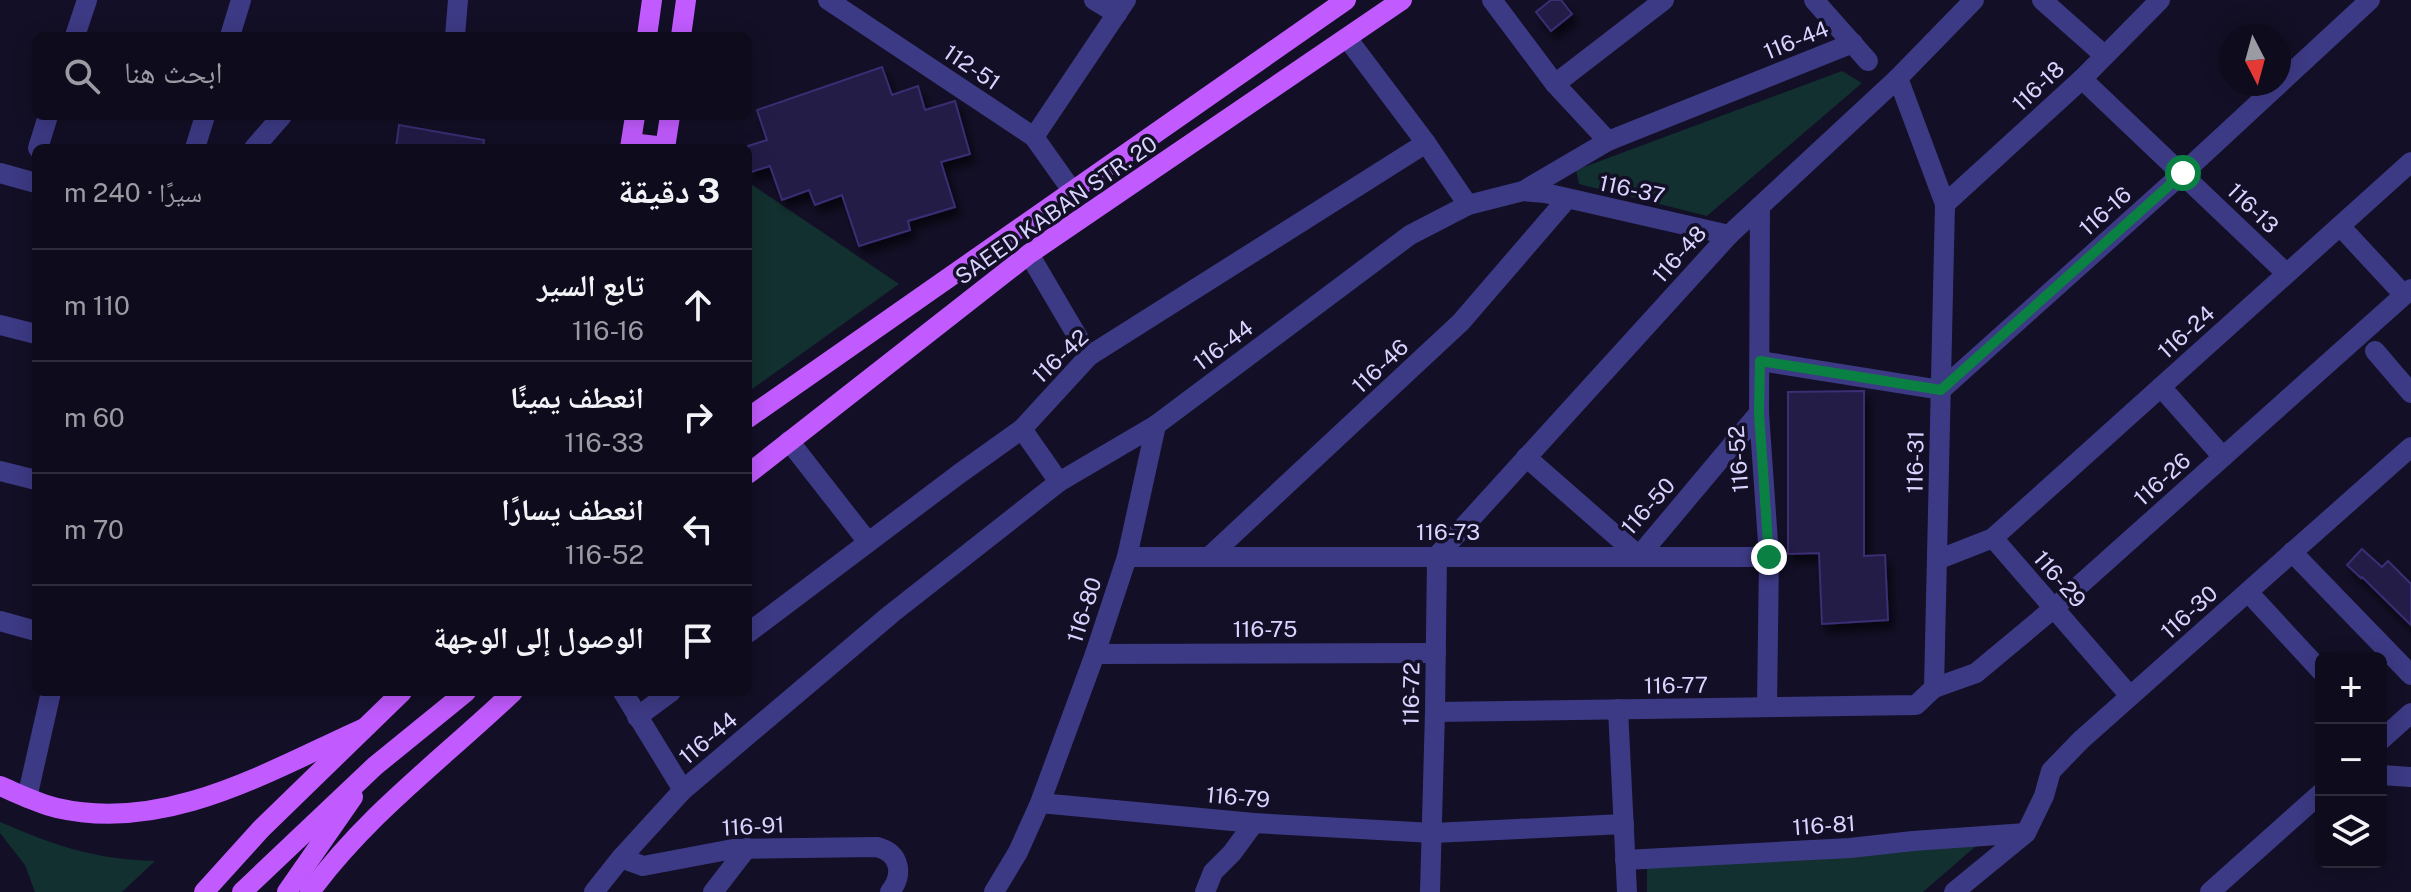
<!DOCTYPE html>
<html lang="ar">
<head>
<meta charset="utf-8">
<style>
  :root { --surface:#0e0b1c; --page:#171425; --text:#f1f3f6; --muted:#9b9ba3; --line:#2e2b3b }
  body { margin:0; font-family:"Public Sans","Noto Naskh Arabic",sans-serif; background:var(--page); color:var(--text); direction:rtl }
  .controls { position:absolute; right:24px; bottom:24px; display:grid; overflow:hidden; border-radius:12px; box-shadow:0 4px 20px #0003 }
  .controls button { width:72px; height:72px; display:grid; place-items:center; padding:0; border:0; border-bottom:2px solid var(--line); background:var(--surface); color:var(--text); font:40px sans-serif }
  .compass { position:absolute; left:2219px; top:24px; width:72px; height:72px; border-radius:50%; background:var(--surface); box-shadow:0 4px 20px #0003; rotate:174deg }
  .stop { position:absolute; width:24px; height:24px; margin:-18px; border:6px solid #0b8043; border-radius:50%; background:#fff }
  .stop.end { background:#0b8043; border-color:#fff; box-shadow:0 2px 8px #0008 }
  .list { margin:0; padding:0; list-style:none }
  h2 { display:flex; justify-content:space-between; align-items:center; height:104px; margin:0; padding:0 32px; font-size:34px }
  h2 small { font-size:26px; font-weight:400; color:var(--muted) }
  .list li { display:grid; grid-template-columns:52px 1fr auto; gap:24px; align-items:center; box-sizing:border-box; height:112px; padding:0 32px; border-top:2px solid var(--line) }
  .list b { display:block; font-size:30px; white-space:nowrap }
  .list p { margin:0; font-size:26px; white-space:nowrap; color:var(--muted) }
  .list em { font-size:26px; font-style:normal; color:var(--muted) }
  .icon { flex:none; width:44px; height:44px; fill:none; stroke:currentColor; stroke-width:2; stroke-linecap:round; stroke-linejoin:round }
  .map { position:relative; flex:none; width:2411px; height:892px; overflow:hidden; direction:ltr }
  .search { position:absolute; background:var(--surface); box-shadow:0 4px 20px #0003; left:32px; top:32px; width:720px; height:88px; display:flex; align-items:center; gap:20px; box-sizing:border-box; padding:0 28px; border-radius:12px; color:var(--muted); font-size:30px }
  .panel { position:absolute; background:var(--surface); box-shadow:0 4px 20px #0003; left:32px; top:144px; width:720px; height:552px; border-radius:12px; direction:rtl }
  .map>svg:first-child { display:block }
  .green { fill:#12302f }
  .building { fill:#241b47; stroke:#3b2d73; stroke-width:2; filter:url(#shadow) }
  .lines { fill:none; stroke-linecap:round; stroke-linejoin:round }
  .minor { stroke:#3d3a85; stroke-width:20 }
  .major { stroke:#c25bff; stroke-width:20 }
  .route { stroke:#0b8043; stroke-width:10 }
  .labels { text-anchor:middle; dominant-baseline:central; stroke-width:7; stroke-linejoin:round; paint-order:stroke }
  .street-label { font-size:22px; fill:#d9d4ff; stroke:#130f26 }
</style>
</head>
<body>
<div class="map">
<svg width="2411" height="892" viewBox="0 0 2411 892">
  <defs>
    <filter id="shadow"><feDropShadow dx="5" dy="8" stdDeviation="4" flood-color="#0009"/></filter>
  </defs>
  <rect width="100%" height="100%" fill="#130f26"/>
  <g class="green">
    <polygon points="1842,71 1862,83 1707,216 1579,184 1576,170"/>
    <polygon points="748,182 899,284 748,392"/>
    <path d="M0,822C56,846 93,859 155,861L122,892H35L25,865L0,833Z"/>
    <polygon points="1984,839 1923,892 1647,892 1647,864"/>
  </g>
  <g class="building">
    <polygon points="1551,0 1561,0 1572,14 1551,31 1536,12"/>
    <polygon points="882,67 892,95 918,86 925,110 955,101 970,154 941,162 955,207 908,221 910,230 859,246 842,195 815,205 809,190 782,200 770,166 748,173 748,146 767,140 757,110"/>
    <polygon points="399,125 484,140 483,148 396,148"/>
    <polygon points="1864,391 1864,556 1885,555 1888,620 1822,624 1819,553 1788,554 1788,392"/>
    <polygon points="2362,549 2382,567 2388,561 2411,584 2411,625 2362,577 2361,578 2347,565"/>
  </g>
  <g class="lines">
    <g class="minor">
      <polyline points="828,0 1034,137 1073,192"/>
      <polyline points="1094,0 1117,14"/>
      <polyline points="1492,0 1555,84 1608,141"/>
      <polyline points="1814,0 1868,61"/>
      <polyline points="2042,0 2104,55"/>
      <polyline points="75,36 87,0"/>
      <polyline points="230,36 241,0"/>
      <polyline points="455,36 458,0"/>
      <polyline points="1347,38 1426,143 1468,205"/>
      <polyline points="2082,79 2286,273"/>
      <polyline points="1555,84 1664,0"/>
      <polyline points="1034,137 1126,0"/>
      <polyline points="38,148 48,116"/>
      <polyline points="195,148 205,116"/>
      <polyline points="254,148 282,116"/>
      <polyline points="0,173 36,183"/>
      <polyline points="1523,191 1545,193 1729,235"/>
      <polyline points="1945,204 2082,79 2160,0"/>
      <polyline points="1760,206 1759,413 1769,557 1767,707"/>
      <polyline points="2340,226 2404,295"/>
      <polyline points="1029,254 1089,356"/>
      <polyline points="0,325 36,334"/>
      <polyline points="2375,351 2411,393"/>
      <polyline points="1760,361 1941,390 2183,173 2370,0"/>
      <polyline points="2161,387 2223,457"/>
      <polyline points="1022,429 1059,482"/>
      <polyline points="789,441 868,542"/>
      <polyline points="1526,457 1639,556 1759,413"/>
      <polyline points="0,471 36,480"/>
      <polyline points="1993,538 2411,162"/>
      <polyline points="2292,552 2411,675"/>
      <polyline points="1211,555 1461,322 1567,199"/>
      <polyline points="1127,557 1769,557"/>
      <polyline points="1937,560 1993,538 2130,696"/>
      <polyline points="2248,592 2321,671"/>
      <polyline points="0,621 36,631"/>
      <polyline points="748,633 959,474 1022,429 1089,356 1426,143"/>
      <polyline points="1095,654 1436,653"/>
      <polyline points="1934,688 1976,673 2054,608 2411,289"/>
      <polyline points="623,692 683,790"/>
      <polyline points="1618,709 1627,892"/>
      <polyline points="1435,712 1916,705 1934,688 1945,204 1898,78"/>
      <polyline points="637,717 671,692"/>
      <polyline points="2381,740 2411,713"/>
      <polyline points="2381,775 2411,777"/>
      <polyline points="27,798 51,692"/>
      <polyline points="1040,803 1254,823 1433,833 1624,824"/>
      <path d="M621,858L643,866L733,849L877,847C900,853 904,874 890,892"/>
      <polyline points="1625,860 1850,848 1913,841 2026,833"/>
      <polyline points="594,892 621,858 683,790 891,614 1059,482 1156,425 1410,235 1468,205 1523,191 1608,141 1853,43"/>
      <polyline points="713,892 747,848"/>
      <polyline points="994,892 1018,852 1040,803 1095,654 1127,557 1156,425"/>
      <polyline points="1205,892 1213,872 1232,853 1254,823"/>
      <polyline points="1430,892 1435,712 1437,556 1729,235 1898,78 1974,0"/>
      <polyline points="1954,892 2026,833 2044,796 2051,771 2081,740 2411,447"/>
      <polyline points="2210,892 2321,793"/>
    </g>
    <g class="major">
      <polyline points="647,36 652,0"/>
      <polyline points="681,36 686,0"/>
      <polyline points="631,143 665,147"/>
      <polyline points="630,148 635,116"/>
      <polyline points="665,148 670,116"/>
      <polyline points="748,418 1346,0"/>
      <polyline points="748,474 1029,254 1402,0"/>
      <path d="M0,786C19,794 37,803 57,808C165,833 267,772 362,729"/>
      <polyline points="204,892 261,829 402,692"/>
      <polyline points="242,892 375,766 466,692"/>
      <polyline points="287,892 353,797"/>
      <path d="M310,892C367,814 445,757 513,692"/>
    </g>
  </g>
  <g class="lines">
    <polyline class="route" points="1769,557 1759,413 1760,361 1941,390 2183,173"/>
  </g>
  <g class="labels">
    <g class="street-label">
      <text transform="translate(1796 40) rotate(-22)">116-44</text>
      <text transform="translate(972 67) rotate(34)">112-51</text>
      <text transform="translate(2038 86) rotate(-43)">116-18</text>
      <text transform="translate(1632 189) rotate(12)">116-37</text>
      <text transform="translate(2253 208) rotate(44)">116-13</text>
      <text transform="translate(1056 210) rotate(-35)">SAEED KABAN STR. 20</text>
      <text transform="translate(2105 211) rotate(-42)">116-16</text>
      <text transform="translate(1679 254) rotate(-48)">116-48</text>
      <text transform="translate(2186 332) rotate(-42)">116-24</text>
      <text transform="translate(1223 345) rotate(-37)">116-44</text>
      <text transform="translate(1060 356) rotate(-43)">116-42</text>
      <text transform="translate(1380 366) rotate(-43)">116-46</text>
      <text transform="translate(1738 459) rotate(-94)">116-52</text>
      <text transform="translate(1915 462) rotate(-89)">116-31</text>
      <text transform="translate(2162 479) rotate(-42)">116-26</text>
      <text transform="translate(1648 506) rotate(-48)">116-50</text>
      <text x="1448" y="532">116-73</text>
      <text transform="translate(2060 579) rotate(49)">116-29</text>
      <text transform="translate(1084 610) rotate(-72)">116-80</text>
      <text transform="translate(2189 612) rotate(-42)">116-30</text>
      <text x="1265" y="629">116-75</text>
      <text transform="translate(1676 685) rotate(-1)">116-77</text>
      <text transform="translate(1411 694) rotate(-89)">116-72</text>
      <text transform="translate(708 738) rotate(-40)">116-44</text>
      <text transform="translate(1238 797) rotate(5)">116-79</text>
      <text transform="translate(1824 825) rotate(-4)">116-81</text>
      <text transform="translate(753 826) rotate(-3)">116-91</text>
    </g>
  </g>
</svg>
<div class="controls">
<button>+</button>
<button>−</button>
<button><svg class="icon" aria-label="layers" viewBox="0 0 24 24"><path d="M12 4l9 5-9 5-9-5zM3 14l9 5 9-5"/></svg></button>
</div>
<svg class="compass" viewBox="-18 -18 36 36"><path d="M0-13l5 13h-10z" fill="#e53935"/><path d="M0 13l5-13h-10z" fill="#9b9ba3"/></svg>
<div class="stop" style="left:2183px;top:173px"></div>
<div class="stop end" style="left:1769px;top:557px"></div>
<div class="search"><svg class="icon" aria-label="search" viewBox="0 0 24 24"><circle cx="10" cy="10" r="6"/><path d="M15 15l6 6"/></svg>ابحث هنا</div>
<section class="panel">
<h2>3 دقيقة<small>سيرًا · 240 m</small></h2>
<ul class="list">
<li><svg class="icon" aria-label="ahead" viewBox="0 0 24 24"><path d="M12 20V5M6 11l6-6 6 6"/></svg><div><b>تابع السير</b><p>116-16</p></div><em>110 m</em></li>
<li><svg class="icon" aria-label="right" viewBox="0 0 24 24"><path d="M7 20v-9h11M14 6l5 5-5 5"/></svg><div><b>انعطف يمينًا</b><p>116-33</p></div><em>60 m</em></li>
<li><svg class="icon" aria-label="left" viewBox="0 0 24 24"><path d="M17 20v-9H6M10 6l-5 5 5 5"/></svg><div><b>انعطف يسارًا</b><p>116-52</p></div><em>70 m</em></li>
<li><svg class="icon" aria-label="arrive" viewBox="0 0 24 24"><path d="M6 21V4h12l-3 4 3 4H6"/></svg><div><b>الوصول إلى الوجهة</b></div></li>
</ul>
</section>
</div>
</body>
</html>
